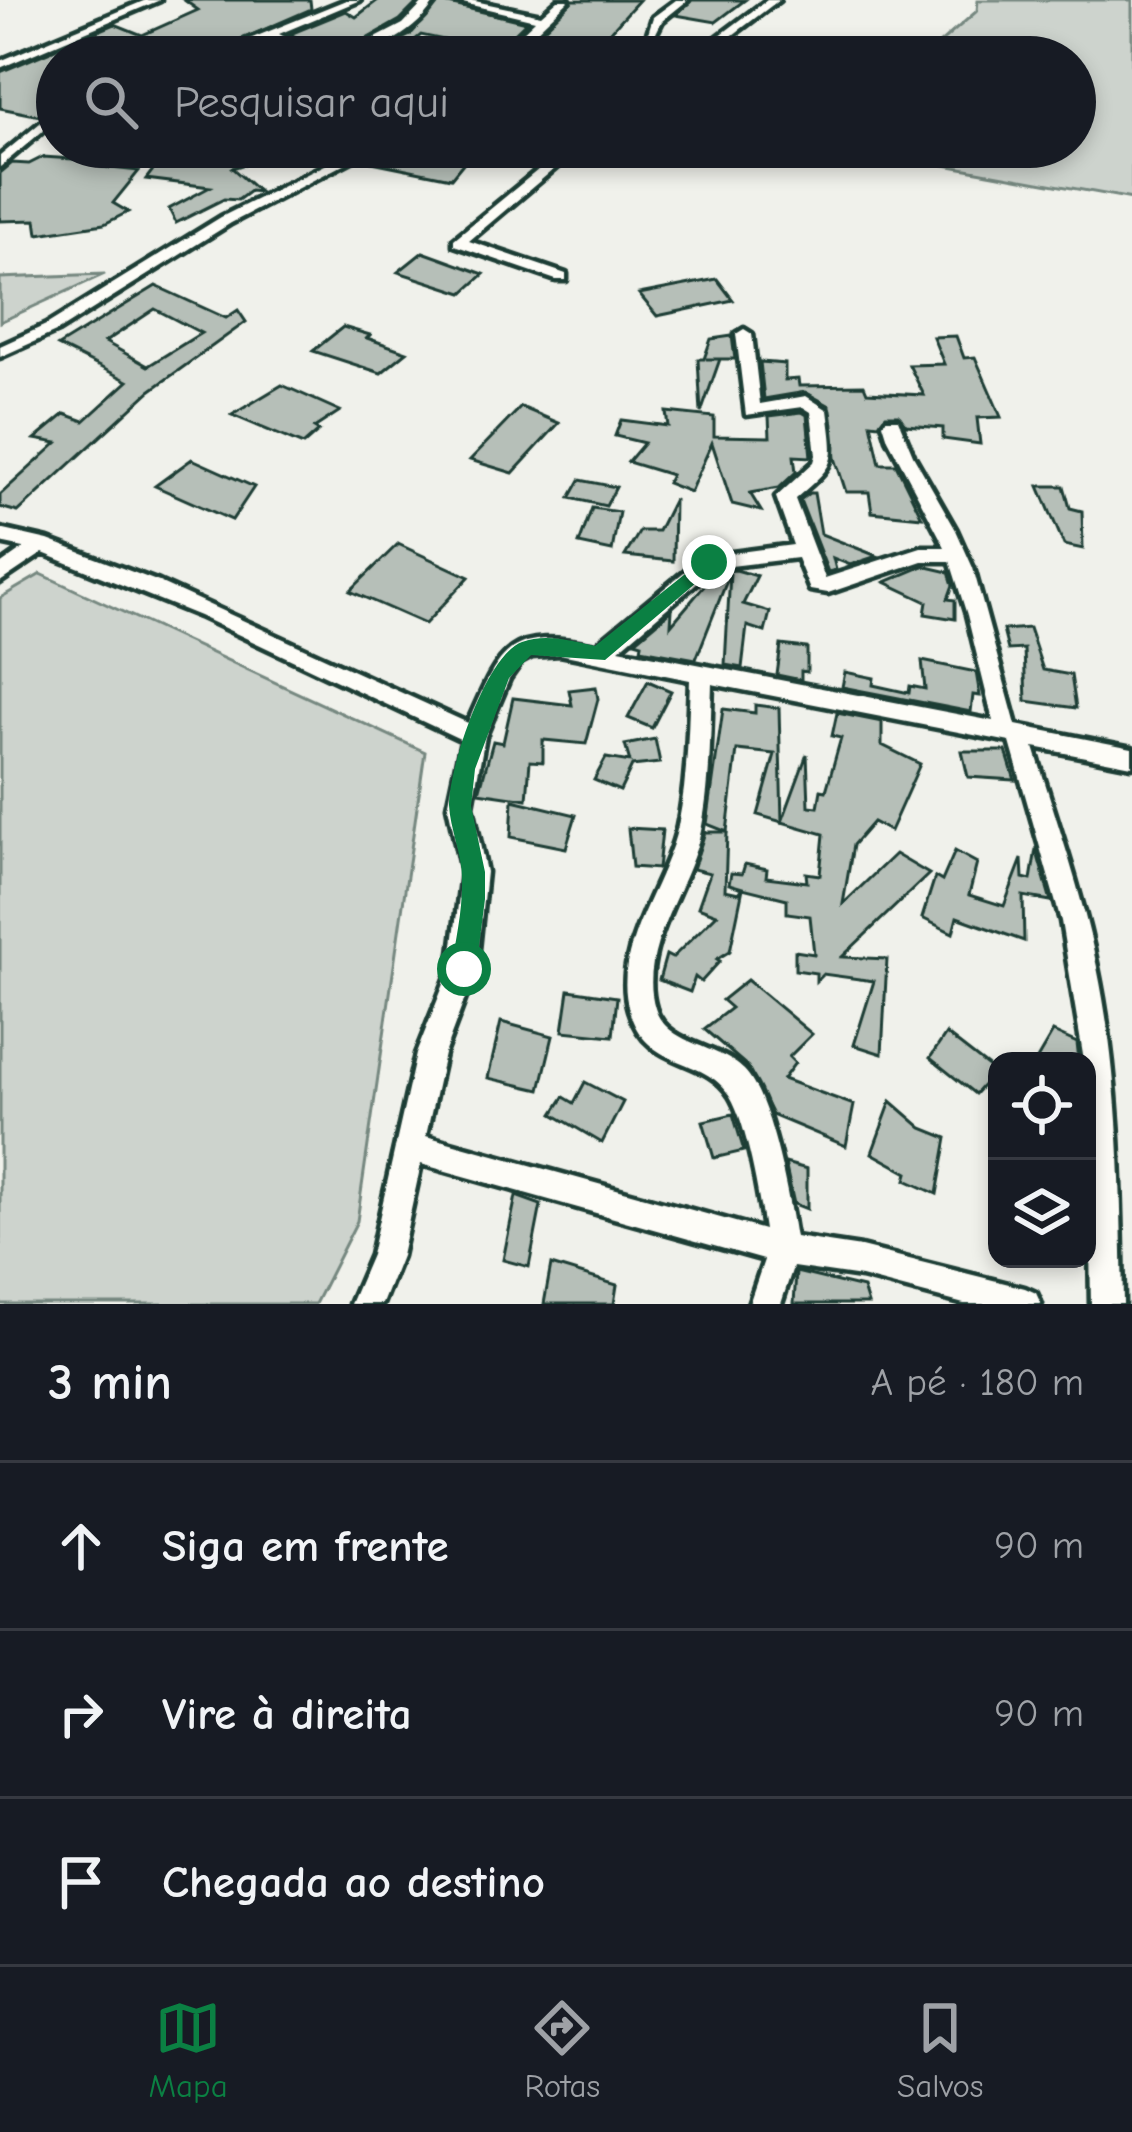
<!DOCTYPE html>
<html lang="pt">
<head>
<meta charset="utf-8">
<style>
  :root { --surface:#171b24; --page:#20242c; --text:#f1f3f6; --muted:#9ea1a6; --line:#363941; --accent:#0b8043 }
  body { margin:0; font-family:"Comic Neue",sans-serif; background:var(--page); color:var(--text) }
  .controls { position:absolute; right:36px; bottom:36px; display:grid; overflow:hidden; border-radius:24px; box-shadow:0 6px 18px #0003 }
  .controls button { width:108px; height:108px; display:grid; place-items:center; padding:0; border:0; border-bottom:3px solid var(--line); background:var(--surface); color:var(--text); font:60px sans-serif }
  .stop { position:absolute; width:36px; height:36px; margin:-27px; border:9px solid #0b8043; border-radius:50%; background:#fff }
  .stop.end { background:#0b8043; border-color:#fff; box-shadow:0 3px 12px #0008 }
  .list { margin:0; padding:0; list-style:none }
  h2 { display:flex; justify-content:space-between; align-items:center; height:156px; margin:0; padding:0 48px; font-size:51px }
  h2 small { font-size:39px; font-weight:400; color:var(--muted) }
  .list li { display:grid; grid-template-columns:78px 1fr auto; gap:36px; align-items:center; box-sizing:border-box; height:168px; padding:0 48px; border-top:3px solid var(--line) }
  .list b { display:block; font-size:45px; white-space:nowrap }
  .list em { font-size:39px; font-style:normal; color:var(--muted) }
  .icon { flex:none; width:66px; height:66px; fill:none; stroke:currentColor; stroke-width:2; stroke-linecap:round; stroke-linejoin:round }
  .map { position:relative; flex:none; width:1132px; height:1304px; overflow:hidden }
  .search { position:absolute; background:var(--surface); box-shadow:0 6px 18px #0003; left:36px; right:36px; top:36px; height:132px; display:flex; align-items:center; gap:30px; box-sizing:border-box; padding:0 42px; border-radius:66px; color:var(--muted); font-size:45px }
  .sheet { height:660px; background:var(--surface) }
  nav { display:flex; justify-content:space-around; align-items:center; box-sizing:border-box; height:168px; border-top:3px solid var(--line); background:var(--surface); font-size:33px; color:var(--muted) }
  nav a { display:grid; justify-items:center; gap:6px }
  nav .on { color:var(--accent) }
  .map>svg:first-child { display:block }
  .green { fill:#cdd3cd; stroke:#768880; stroke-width:3 }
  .building { fill:#b6bfb8; stroke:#1f3d34; stroke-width:3; fill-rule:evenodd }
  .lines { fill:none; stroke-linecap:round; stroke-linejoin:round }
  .street-casing { stroke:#1f3d34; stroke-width:9 }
  .street { fill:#fdfcf7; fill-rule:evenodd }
  .route { fill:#0b8043 }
</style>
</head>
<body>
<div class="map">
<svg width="1132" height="1304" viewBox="0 0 1132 1304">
  <rect width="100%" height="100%" fill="#f0f1eb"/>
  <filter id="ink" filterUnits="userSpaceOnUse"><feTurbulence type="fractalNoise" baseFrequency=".00833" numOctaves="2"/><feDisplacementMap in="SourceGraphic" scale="24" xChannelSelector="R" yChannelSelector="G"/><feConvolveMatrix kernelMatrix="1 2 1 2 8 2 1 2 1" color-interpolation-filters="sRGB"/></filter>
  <g filter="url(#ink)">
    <g class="green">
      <polygon points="978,0 1132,0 1132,199 895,156 894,147 1075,147 1075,57 924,57 977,11"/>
      <polygon points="105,274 0,322 0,278"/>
      <polygon points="41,574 425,752 357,1221 315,1304 0,1304 0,598"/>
    </g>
    <g class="building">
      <polygon points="184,0 310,0 311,9 201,57 57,57 57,105 40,116 0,108 0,72 115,24 142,35 198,10"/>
      <polygon points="378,0 419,1 400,20 335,57 290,34 346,11 356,17"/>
      <polygon points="573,0 639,0 597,46 573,42 562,57 518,54"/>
      <polygon points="692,0 745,0 716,22 676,15"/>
      <polygon points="440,2 526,22 496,51 421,35 394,57 366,57 410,35"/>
      <polygon points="226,147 271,156 232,168 259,192 250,191 238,200 224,199 176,223 169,209 210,187 146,179 163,157 208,159"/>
      <polygon points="381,147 421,147 469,156 451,178 362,160"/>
      <polygon points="43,157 104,161 101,167 139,171 113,203 128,212 104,224 38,234 36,220 0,221 0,173 12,163 29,164"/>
      <polygon points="423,252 484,274 463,293 398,272"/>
      <polygon points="717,279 733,300 657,316 639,294"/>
      <path d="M156,286L226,318L238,310L246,322L150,391L18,512L0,507V495L57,443L35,439L65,414L84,421L128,381L58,346ZM155,309L201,333L148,366L105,342Z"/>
      <polygon points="343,327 370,335 367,338 407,352 381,373 313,351"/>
      <polygon points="732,336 735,359 706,359 720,359 701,413 698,359 704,359 711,339"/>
      <polygon points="956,336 964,358 975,357 1001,417 977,418 980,444 943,439 943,428 906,425 898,415 886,415 879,424 871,423 880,464 896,464 922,517 872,512 869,492 846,492 835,458 830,406 805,392 764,399 760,362 785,364 785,380 798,379 799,386 864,385 867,392 924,395 909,365 944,364 933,337"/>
      <polygon points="282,385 340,411 314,428 319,431 303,445 232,415"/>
      <polygon points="521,407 559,423 513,473 470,460"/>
      <polygon points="666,412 714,417 714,436 770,437 769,416 802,412 807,415 811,457 794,456 796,472 779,488 750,493 761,511 732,504 712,443 690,492 667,483 671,475 628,462 644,443 615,436 621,420 668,426"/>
      <polygon points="192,459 254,487 232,520 155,486"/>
      <polygon points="580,480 616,487 606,506 570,498"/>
      <polygon points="1039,486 1064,486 1070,508 1082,511 1083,549 1064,545"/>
      <polygon points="809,493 814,493 821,534 877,556 850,565 833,558 836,570 828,572 800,500"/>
      <polygon points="674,499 673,561 625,556 640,531 658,531"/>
      <polygon points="592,508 619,512 612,551 579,544"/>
      <polygon points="398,544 469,577 425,624 350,591"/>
      <polygon points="923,566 949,572 953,585 948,599 955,600 955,619 925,614 927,602 885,582"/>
      <polygon points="736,570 757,576 743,604 770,612 765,632 747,626 742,668 725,665 730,573 696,659 641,649 642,643 635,641 672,610 671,625 716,572"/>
      <polygon points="1029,628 1043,670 1071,675 1076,708 1026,701 1024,649 1008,650 1003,630"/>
      <polygon points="781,645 807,648 807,672 801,671 801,680 777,675"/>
      <polygon points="922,661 976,672 980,696 973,695 971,712 842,687 845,672 874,678 873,685 909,693 910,686 925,689"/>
      <polygon points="648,681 671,691 652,728 628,718"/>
      <polygon points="596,687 598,699 586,744 543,740 543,762 530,761 527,799 479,792 493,741 503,743 513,698 572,705 569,690"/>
      <polygon points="755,705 779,708 782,822 758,815 775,754 737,750 727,832 707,824 723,709 755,713"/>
      <polygon points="837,713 882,722 882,745 920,764 890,831 873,822 853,845 843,904 895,854 929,874 842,957 887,959 882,1054 854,1045 874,981 823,974 816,981 816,973 795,970 795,951 814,954 810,916 787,913 787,899 743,888 730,951 717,959 720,961 701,982 695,977 690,992 659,980 666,955 672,958 717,914 698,907 710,873 693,869 705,832 727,832 725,890 739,893 743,888 729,884 731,873 742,874 745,864 767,869 766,877 807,882 806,873 820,875 824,834 782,822 807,754 809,806 818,807 821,790 826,791 841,738 832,736"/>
      <polygon points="655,739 660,763 632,766 620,791 594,780 606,758 630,762 625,745"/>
      <polygon points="962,751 1006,751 1015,780 968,777"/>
      <polygon points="513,800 576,815 566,848 511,837"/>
      <polygon points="628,828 662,830 658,869 632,867"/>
      <polygon points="1036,849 1051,901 1023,896 1024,941 957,917 953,933 922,918 935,877 942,881 955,851 977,863 969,895 1004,906 1022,859 1023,878 1031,880"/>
      <polygon points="747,980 812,1034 789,1057 795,1063 783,1079 854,1105 846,1146 772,1115 748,1067 704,1029 731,1008 722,1000"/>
      <polygon points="569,990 617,997 613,1036 563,1031"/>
      <polygon points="501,1022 553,1036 540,1090 488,1078"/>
      <polygon points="1053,1032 1077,1043 1079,1061 1036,1061"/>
      <polygon points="946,1034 995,1072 975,1094 930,1058"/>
      <polygon points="585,1082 623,1102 602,1143 553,1114 564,1097 574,1103"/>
      <polygon points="891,1101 922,1128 947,1138 937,1194 906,1180 908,1173 872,1153"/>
      <polygon points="733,1114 744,1151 714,1158 703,1121"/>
      <polygon points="785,1163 807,1169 807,1209 794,1204"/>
      <polygon points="516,1196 541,1205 529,1267 503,1260"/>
      <polygon points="551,1265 617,1285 614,1304 544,1304"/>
      <polygon points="796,1272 863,1288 868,1304 794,1304"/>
    </g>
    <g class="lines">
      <g class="street-casing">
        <g id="street">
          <polygon points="146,0 160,0 0,68 0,61"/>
          <polygon points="346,0 360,0 279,34 324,57 309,57 269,38 221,57 205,57"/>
          <path d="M426,0H436C420,30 373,57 339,57L403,24Z"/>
          <polygon points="450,0 470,0 541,15 558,0 569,0 509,57 496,57 535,20"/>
          <polygon points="676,0 688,0 662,21 656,33 648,33 653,17"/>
          <polygon points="767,0 779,0 704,57 691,57"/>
          <polygon points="57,109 57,119 0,167 0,156"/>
          <polygon points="361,147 377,147 231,223 58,331 0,357 0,346 46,325 221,217"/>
          <polygon points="566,147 580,147 469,241 566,274 566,280 556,280 454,245 454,239"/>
          <path d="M744,329L752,334L760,404L806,396L828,410C835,466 837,462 795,499L825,578L921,547H945L888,439L883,423L886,419H898L913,455L956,530L973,568L1016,725L1132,748V766L1034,747C1056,820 1082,892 1097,967C1120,1077 1121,1191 1123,1304H1091L1087,1061H1084L1061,921L1010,742L712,684C710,733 711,783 701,831C689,887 637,950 655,1008C666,1045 720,1045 744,1070C771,1097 789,1197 795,1237L861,1247L1025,1288L1036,1293L1041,1304H964L861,1277L793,1267L781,1304H749L764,1260L421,1164L401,1256L382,1304H350L371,1255L416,1054L450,969L462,872L448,806L462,740L199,616L43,553L0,582V565L24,548L0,543V529L48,540L159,582L468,723C501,647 508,628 596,645L702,557L793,545L776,497L814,462L816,455L811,412L803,407L746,415L736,334ZM797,558L810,590L828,593L922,561H950L967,615L993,721L619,649L714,568ZM560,654L690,680C688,729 688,778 678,826C665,885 611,948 629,1010C646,1071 703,1054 730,1096C747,1124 759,1196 764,1230L426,1136L444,1054L476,969L486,872L472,806L485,736L509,679L521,662L532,656Z"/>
        </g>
      </g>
      <use href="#street" class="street"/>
    </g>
  </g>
  <path class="route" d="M709,555L718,562L716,566L605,660L531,655L509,678L475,769L471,806L485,872V899L476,969L472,977H455L451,969C456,939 463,908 462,878C462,853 450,829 449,805C449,768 486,655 522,642C545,633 573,641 595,646Z"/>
</svg>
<div class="controls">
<button><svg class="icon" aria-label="locate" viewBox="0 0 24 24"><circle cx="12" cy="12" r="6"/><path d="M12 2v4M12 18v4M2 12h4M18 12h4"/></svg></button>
<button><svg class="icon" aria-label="layers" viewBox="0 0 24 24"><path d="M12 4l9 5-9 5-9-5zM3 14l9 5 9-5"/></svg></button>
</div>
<div class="stop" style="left:464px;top:969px"></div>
<div class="stop end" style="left:709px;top:562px"></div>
<div class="search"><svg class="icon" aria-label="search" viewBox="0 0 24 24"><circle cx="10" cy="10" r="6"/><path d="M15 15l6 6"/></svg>Pesquisar aqui</div>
</div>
<section class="sheet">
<h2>3 min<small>A pé · 180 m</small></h2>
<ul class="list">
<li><svg class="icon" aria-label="ahead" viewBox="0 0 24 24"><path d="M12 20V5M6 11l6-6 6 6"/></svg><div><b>Siga em frente</b></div><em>90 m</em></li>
<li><svg class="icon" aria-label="right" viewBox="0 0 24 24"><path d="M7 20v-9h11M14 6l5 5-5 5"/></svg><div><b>Vire à direita</b></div><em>90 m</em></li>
<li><svg class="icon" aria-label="arrive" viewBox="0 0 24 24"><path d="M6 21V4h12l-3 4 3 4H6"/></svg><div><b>Chegada ao destino</b></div></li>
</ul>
</section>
<nav>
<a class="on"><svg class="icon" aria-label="map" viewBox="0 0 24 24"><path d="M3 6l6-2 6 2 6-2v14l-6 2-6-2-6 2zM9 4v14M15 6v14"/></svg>Mapa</a>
<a><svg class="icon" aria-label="directions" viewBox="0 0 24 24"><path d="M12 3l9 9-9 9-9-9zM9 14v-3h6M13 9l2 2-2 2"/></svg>Rotas</a>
<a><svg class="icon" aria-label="saved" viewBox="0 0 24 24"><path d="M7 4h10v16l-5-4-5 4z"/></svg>Salvos</a>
</nav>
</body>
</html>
